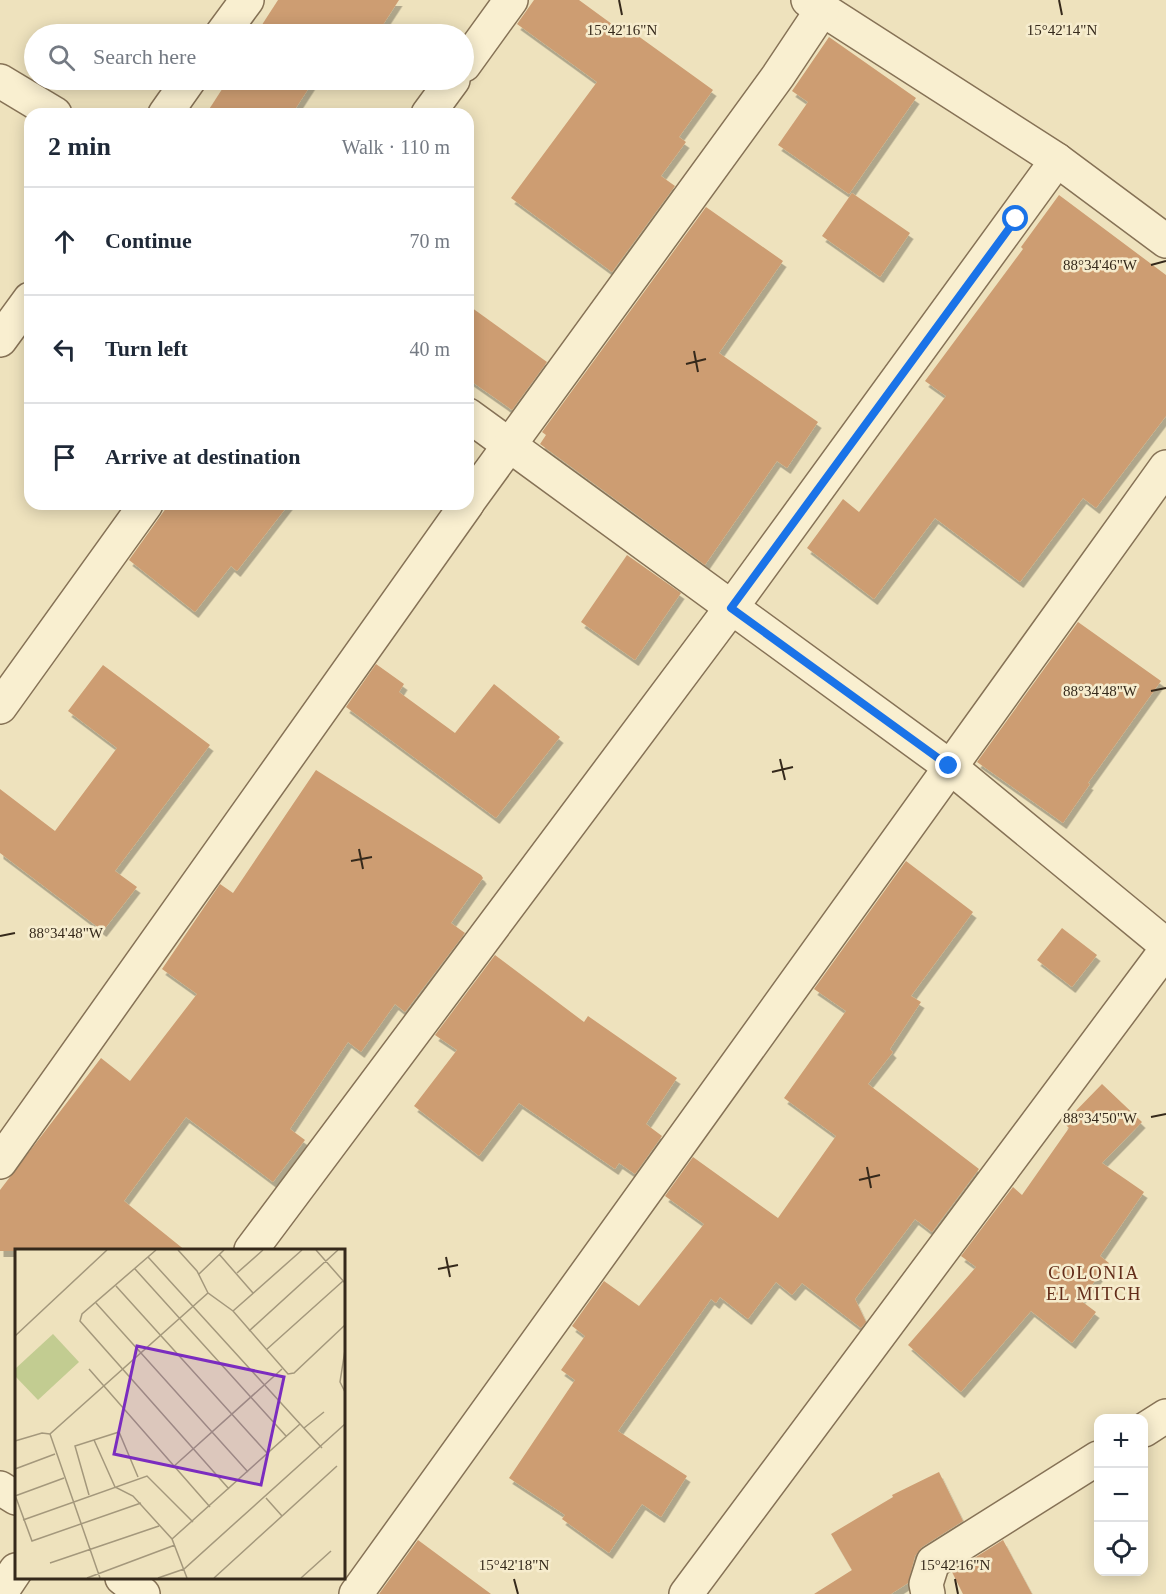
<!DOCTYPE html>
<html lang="en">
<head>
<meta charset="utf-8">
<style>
  :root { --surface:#fff; --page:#f2f2f3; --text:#1f2937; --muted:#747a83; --line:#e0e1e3 }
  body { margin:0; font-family:Georgia,serif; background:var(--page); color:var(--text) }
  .controls { position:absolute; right:18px; bottom:18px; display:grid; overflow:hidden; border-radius:12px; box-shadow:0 3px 15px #0003 }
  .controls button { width:54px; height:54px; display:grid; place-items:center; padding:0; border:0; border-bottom:2px solid var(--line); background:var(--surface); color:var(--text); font:30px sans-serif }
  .stop { position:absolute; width:18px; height:18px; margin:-14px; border:4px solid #1a73e8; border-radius:50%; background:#fff }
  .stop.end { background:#1a73e8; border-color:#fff; box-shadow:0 2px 6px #0008 }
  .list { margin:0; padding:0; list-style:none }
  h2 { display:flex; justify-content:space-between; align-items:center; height:78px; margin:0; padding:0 24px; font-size:26px }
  h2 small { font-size:20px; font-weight:400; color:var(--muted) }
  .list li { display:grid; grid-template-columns:39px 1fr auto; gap:18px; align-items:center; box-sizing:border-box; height:108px; padding:0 24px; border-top:2px solid var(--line) }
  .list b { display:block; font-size:22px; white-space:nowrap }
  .list em { font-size:20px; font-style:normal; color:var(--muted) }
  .icon { flex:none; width:33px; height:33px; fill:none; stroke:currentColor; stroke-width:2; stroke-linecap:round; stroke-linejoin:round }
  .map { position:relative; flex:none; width:1166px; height:1594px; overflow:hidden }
  .search { position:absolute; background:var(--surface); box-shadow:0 3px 15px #0003; left:24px; top:24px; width:450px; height:66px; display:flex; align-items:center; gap:15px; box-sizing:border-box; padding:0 21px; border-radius:33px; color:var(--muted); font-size:22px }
  .panel { position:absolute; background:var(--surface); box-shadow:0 3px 15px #0003; left:24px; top:108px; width:450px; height:402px; border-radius:18px }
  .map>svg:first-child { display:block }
  .building { fill:#cd9d72; filter:url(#shadow) }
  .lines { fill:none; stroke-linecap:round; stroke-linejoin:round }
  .street-casing { stroke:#867256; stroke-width:36 }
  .street { stroke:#f9efd0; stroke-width:33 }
  .route { stroke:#1a73e8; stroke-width:8 }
  .ticks { fill:none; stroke:#35291b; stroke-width:2 }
  .labels { text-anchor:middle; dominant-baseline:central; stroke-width:5; stroke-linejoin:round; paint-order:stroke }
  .neighbourhood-label { font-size:18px; letter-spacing:1.5px; fill:#632d1a; stroke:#f6eccd }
  .inset-road { fill:none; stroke:#a4987c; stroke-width:1.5 }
  .view { fill:#7b2cbf; fill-opacity:0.15; stroke:#7b2cbf; stroke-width:3 }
  .inset-edge { fill:none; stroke:#35291b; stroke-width:3 }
  .ticks-label { font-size:15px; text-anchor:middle; fill:#35291b; stroke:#f6eccd; stroke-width:5; stroke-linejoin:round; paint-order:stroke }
</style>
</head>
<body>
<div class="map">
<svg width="1166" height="1594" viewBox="0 0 1166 1594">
  <defs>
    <filter id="shadow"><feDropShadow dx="3.5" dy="6" stdDeviation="0" flood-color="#0004"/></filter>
  </defs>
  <rect width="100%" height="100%" fill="#eee2bd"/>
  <g class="building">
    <polygon points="278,0 399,0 377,34 256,34"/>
    <polygon points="534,0 579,0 631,38 634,33 713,90 679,137 686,142 661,176 675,186 612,272 511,198 597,82 517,24"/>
    <polygon points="829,37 916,98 849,194 778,145 808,102 792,91"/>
    <polygon points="228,80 314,80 292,114 206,114"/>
    <polygon points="852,193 910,233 880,277 822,236"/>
    <polygon points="1059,195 1166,275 1166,416 1096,508 1083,498 1020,582 935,518 874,599 807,548 843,499 859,512 946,396 925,381 1023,249 1021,247"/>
    <polygon points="706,207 783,261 719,353 818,422 787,468 777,461 705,565 540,444 546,435 542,432"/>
    <polygon points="468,305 547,362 512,410 468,379"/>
    <polygon points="169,504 289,504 237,571 231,566 195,612 129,560"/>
    <polygon points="627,555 681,593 635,660 581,622"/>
    <polygon points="1078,622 1161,681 1088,783 1090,784 1063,823 977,762"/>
    <polygon points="376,664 404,684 399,692 455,733 494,684 560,737 496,818 346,707"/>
    <polygon points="103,665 210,745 115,871 137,887 103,931 0,853 0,789 55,831 117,748 68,711"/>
    <polygon points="316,770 481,875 483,878 451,923 465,933 405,1012 395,1004 361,1052 348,1042 290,1129 305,1140 273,1182 186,1117 124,1201 186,1251 0,1251 0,1190 101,1058 130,1081 197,994 162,969 220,884 233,893"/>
    <polygon points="906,861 973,912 911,996 921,1002 890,1049 893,1052 868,1084 979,1169 932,1232 915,1219 855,1299 866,1322 861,1328 802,1283 792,1295 776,1282 748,1319 720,1297 716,1303 711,1299 618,1431 687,1476 661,1517 642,1504 609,1553 562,1519 565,1515 509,1478 575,1380 561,1370 585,1336 572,1326 604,1281 639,1306 704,1224 665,1196 693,1157 778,1218 836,1136 784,1098 846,1011 814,989"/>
    <polygon points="1062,928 1097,955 1072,987 1037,960"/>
    <polygon points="495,955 584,1022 588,1016 677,1078 646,1124 662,1136 635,1174 619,1163 615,1169 519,1103 479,1156 414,1106 457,1050 435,1035"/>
    <polygon points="1102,1084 1142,1122 1102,1163 1144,1192 1100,1256 1109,1263 1080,1300 1096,1312 1072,1343 1031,1311 961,1392 908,1345 976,1267 961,1256 1013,1187 1022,1195 1069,1128 1064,1123"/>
    <polygon points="939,1472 963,1521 922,1547 915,1556 908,1583 891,1594 814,1594 852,1570 831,1534 893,1497 892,1495"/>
    <polygon points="418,1540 491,1594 379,1594"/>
    <polygon points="1003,1540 1032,1594 963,1594 952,1572"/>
  </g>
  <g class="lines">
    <g class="street-casing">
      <g id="street">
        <polyline points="808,0 1057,160 1166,241"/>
        <polyline points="222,34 247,0"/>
        <polyline points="464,65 511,0"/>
        <polyline points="0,81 55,114"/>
        <polyline points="165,114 189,80"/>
        <polyline points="428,114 453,80"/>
        <polyline points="0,340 30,299"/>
        <polyline points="468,415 949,766 1166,945"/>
        <polyline points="468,502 778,76 822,10"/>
        <polyline points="0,707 146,504"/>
        <polyline points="0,1162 467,504"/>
        <polyline points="251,1250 731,608 1057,160"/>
        <polyline points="1144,1430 1166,1416"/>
        <polyline points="0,1488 16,1498"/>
        <polyline points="122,1578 143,1594"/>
        <polyline points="0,1594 16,1570"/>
        <polyline points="356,1594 1166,467"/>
        <polyline points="686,1594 1166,950"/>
        <polyline points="928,1594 926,1584 933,1562 1098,1458"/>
      </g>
    </g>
    <use href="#street" class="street"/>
  </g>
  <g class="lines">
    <polyline class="route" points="949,766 731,608 1016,219"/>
  </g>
  <path class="ticks" d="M619,0L622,15M1059,0L1062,15M1151,265L1166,261M694,351L698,372M686,364L706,359M1151,691L1166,688M780,759L785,780M772,772L793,767M359,849L363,869M351,861L372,857M0,936L15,933M1151,1117L1166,1114M867,1167L871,1188M859,1180L880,1175M446,1257L450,1277M438,1269L458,1265M514,1579L518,1594M955,1579L958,1594"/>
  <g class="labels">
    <g class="neighbourhood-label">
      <text x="1094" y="1273">COLONIA<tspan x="1094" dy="21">EL MITCH</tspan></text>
    </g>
  </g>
  <g transform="translate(15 1249)">
    <rect width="330" height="330" fill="#eee2bd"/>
    <path d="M38,85L64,113L23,151L0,127V120Z" fill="#c2cc91"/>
    <path class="inset-road" d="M141,1L67,65L65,72L214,240M163,1L182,22L193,44M301,1L330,34M204,5L238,44M133,8L307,199M120,20L271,187M222,24L248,1M184,25L209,1M101,37L252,204M81,54L233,223M218,62L287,1M234,82L323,1M0,87L92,1M251,101L328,32M330,101L325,133L330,143M74,120L195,258M289,179L309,163M79,191L100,238L118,247L157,290L172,329M0,192L27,184L35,185M158,218L267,120M0,220L40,205M0,246L17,292L126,254M74,246L60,197L104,183L123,228M0,247L49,229M251,249L267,267M8,271L132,227L178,273M157,290L285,175M35,314L144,277M72,329L160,296M85,329L35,185L193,44L218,62L273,125L279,124L330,76M143,329L169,320L330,175M199,329L322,217M286,329L316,302"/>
    <path class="view" d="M122,97L269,128L246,236L99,205Z"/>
    <rect width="330" height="330" class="inset-edge"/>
  </g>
  <g class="ticks-label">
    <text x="622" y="35">15°42'16"N</text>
    <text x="1062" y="35">15°42'14"N</text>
    <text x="1100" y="270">88°34'46"W</text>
    <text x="1100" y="696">88°34'48"W</text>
    <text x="66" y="938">88°34'48"W</text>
    <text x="1100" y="1123">88°34'50"W</text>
    <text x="514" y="1570">15°42'18"N</text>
    <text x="955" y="1570">15°42'16"N</text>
  </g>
</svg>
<div class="controls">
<button>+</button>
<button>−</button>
<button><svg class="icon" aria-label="locate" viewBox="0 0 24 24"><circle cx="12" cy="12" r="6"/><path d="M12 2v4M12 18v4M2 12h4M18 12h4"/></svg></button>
</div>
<div class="stop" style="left:1016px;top:219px"></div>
<div class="stop end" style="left:949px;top:766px"></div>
<div class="search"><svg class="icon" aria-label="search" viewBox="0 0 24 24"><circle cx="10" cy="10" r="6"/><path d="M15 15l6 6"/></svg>Search here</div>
<section class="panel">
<h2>2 min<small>Walk · 110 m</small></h2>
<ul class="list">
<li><svg class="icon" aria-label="ahead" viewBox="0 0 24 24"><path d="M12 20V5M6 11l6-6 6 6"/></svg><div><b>Continue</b></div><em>70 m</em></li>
<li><svg class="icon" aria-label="left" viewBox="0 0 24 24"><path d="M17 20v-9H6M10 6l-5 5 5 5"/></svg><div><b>Turn left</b></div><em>40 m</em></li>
<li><svg class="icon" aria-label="arrive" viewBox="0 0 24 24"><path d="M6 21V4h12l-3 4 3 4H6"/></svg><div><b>Arrive at destination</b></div></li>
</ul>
</section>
</div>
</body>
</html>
